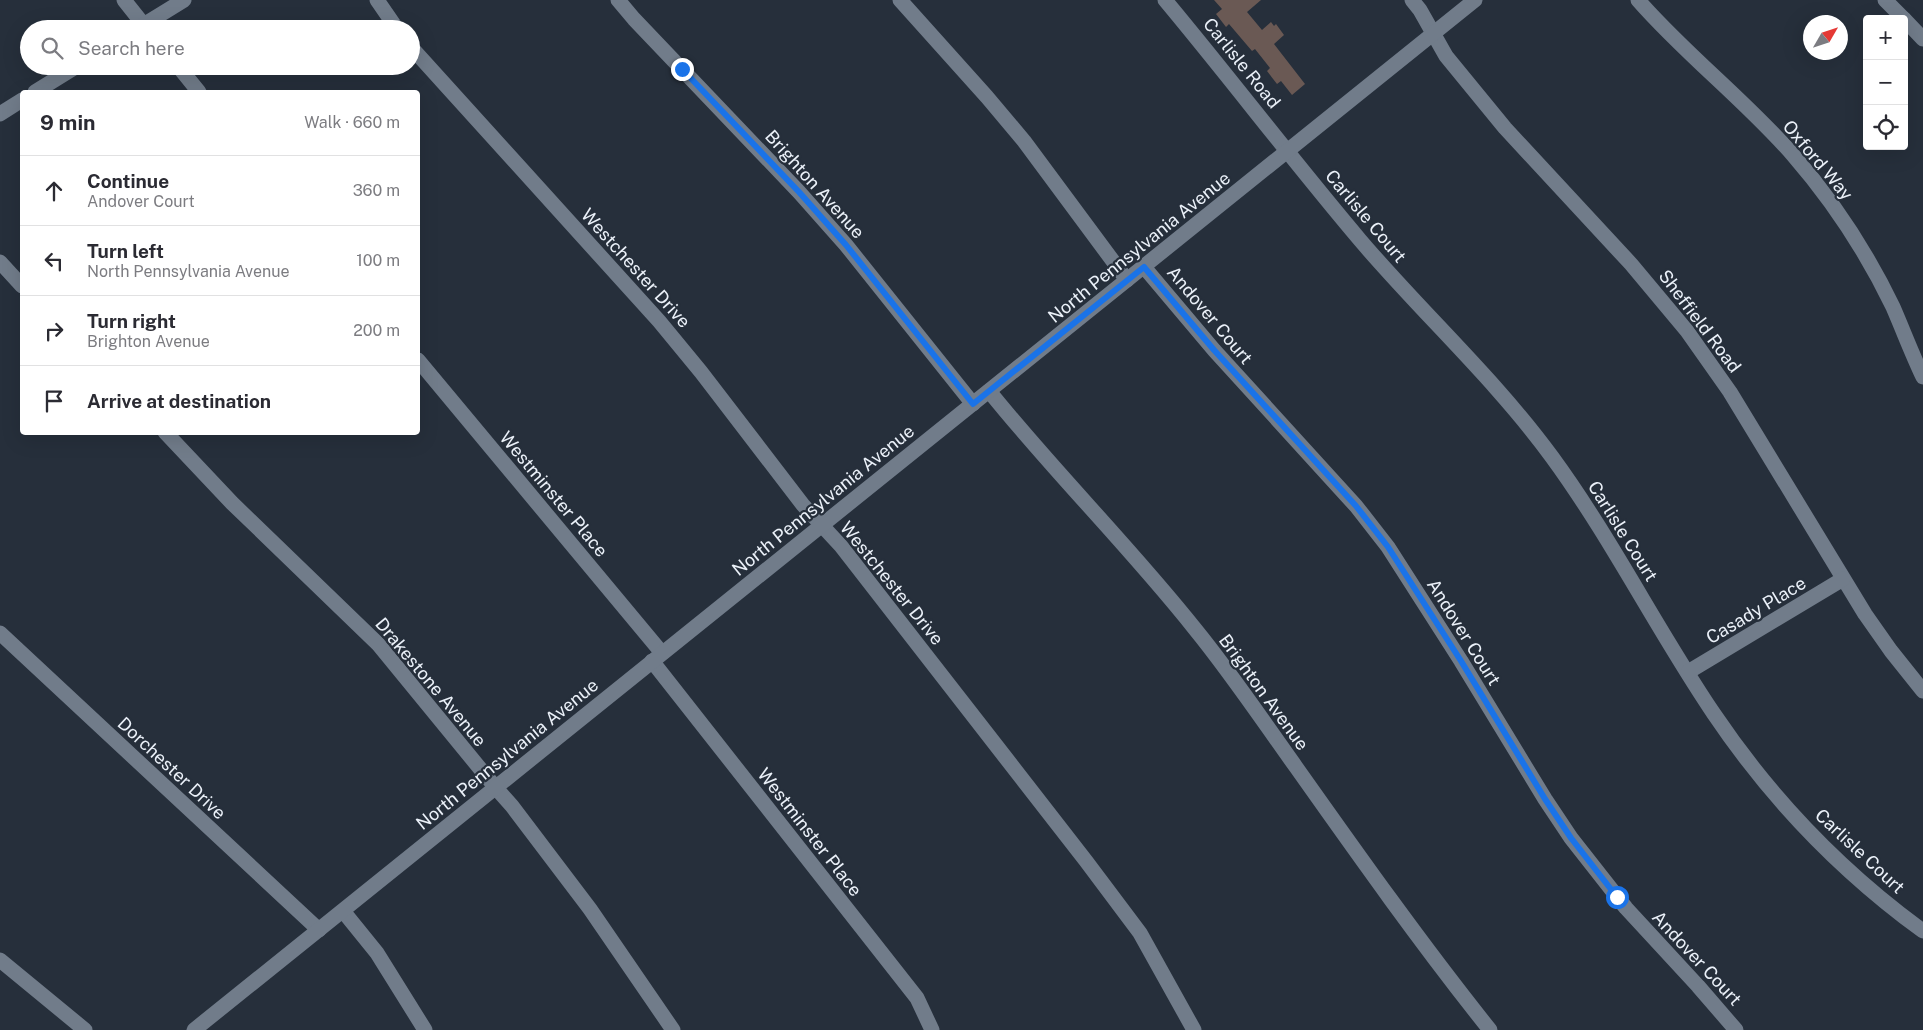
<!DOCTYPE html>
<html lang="en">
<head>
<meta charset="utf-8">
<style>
  :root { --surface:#fff; --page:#f7f7f7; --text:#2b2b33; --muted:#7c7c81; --line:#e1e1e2 }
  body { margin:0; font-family:"Public Sans",sans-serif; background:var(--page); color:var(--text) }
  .controls { position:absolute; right:15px; top:15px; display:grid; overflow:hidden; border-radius:5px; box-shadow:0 5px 20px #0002 }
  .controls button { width:45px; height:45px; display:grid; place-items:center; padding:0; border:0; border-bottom:1px solid var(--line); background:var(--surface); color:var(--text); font:25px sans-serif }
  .compass { position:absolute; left:1803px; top:15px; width:45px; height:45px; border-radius:50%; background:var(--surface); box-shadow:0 5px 20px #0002; rotate:51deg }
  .stop { position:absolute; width:15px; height:15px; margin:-11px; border:4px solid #1a73e8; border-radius:50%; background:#fff }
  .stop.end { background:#1a73e8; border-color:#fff; box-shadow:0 1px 5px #0008 }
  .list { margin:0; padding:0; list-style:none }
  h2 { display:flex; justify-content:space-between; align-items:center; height:65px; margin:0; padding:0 20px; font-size:21px }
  h2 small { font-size:16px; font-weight:400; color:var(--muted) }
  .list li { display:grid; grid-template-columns:32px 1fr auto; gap:15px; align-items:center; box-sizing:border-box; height:70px; padding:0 20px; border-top:1px solid var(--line) }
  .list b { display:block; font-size:19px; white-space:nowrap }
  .list p { margin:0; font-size:16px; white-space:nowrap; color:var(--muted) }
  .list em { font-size:16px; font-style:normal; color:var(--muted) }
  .icon { flex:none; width:28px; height:28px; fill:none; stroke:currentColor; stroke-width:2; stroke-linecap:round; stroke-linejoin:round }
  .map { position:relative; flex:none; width:1923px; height:1030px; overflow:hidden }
  .search { position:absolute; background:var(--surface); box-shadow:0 5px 20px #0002; left:20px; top:20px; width:400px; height:55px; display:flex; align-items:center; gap:12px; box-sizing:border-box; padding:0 18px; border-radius:28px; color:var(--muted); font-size:19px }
  .panel { position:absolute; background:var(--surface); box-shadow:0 5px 20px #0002; left:20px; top:90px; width:400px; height:345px; border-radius:5px }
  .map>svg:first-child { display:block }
  .building { fill:#6a5954 }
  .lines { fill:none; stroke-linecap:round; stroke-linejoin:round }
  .minor { stroke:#717c8a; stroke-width:15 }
  .route { stroke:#1a73e8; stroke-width:6 }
  .labels { text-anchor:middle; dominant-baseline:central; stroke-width:4.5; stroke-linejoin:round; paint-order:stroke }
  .street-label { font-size:18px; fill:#ebf1f9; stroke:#262f3b }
</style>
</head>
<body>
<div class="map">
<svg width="1923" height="1030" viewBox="0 0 1923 1030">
  <rect width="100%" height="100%" fill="#262f3b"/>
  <polygon class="building" points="1214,0 1261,0 1247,12 1262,30 1271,22 1274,26 1276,24 1284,35 1274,44 1305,84 1292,95 1281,81 1277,84 1267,71 1270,68 1255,49 1252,51 1229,24 1226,27 1216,14 1222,9"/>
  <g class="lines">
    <g class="minor">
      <polyline points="124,0 147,29"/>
      <polyline points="377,0 397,29"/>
      <polyline points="618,0 634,19 799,192 846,245 973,404"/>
      <polyline points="900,0 987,97 1024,141 1127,280"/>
      <path d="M1165,0C1231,79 1293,161 1360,240C1423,314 1495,379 1552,457C1612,539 1657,630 1714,714C1770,797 1842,872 1923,931"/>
      <polyline points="1412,0 1420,10 1446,56 1505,128 1631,264 1687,331 1730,392 1865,614 1891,651 1923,691"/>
      <path d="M1638,0C1686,55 1745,100 1793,155C1833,201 1867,253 1893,307C1903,330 1912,354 1923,377"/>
      <polyline points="1885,0 1904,19"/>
      <polyline points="1904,19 1923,39"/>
      <polyline points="137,29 184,0"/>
      <polyline points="411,47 659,321 701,372 803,505 841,546 1086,861 1140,933 1194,1030"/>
      <polyline points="178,66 199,92"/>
      <polyline points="35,92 77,66"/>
      <polyline points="0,114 22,100"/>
      <polyline points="0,262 22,286"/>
      <polyline points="1144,267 1214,350 1356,506 1388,547 1461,661 1545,799 1571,838 1626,908 1698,986 1736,1030"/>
      <polyline points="418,360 662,653"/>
      <path d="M989,391C1055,473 1130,547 1195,629C1231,673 1263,721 1296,767C1359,856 1422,945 1490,1030"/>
      <polyline points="165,432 232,503 378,644 496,788 512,806 590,909 673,1030"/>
      <polyline points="0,633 319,930"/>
      <polyline points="652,661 917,998 932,1030"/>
      <polyline points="1688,672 1843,579"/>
      <polyline points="343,911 377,953 425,1030"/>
      <polyline points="0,960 85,1030"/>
      <polyline points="194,1030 1475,0"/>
    </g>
  </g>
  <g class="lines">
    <polyline class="route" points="682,69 799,192 846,245 973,404 1144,267 1214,350 1356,506 1388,547 1461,661 1545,799 1571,838 1617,897"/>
  </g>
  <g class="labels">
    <g class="street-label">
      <text transform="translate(1242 63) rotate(51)">Carlisle Road</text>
      <text transform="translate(1818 160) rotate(50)">Oxford Way</text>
      <text transform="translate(815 184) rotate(48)">Brighton Avenue</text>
      <text transform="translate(1366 216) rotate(50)">Carlisle Court</text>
      <text transform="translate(1139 247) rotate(-39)">North Pennsylvania Avenue</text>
      <text transform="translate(636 268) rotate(48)">Westchester Drive</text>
      <text transform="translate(1210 315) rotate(50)">Andover Court</text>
      <text transform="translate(1700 321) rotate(53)">Sheffield Road</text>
      <text transform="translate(554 494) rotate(50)">Westminster Place</text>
      <text transform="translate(823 500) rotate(-39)">North Pennsylvania Avenue</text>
      <text transform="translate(1623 531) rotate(58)">Carlisle Court</text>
      <text transform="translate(892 583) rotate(51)">Westchester Drive</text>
      <text transform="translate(1756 610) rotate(-31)">Casady Place</text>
      <text transform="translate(1464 632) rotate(58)">Andover Court</text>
      <text transform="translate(431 682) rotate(50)">Drakestone Avenue</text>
      <text transform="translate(1264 692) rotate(54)">Brighton Avenue</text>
      <text transform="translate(507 754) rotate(-39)">North Pennsylvania Avenue</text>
      <text transform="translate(172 768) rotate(43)">Dorchester Drive</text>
      <text transform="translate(810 832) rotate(52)">Westminster Place</text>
      <text transform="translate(1860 851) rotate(43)">Carlisle Court</text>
      <text transform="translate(1697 958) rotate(47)">Andover Court</text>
    </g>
  </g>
</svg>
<div class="controls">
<button>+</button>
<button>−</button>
<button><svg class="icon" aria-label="locate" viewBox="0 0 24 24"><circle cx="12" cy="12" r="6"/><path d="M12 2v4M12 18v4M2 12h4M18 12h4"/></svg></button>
</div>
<svg class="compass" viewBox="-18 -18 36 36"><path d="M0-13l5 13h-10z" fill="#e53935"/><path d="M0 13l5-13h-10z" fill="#7c7c81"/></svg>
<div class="stop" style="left:1617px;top:897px"></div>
<div class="stop end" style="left:682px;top:69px"></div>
<div class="search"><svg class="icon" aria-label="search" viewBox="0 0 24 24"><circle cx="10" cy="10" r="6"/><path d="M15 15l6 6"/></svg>Search here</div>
<section class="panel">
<h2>9 min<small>Walk · 660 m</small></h2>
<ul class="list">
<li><svg class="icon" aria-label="ahead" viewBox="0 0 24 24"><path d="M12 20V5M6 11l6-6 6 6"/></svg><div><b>Continue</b><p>Andover Court</p></div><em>360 m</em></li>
<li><svg class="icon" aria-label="left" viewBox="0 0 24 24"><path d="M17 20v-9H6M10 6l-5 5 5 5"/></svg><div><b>Turn left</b><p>North Pennsylvania Avenue</p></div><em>100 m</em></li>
<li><svg class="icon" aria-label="right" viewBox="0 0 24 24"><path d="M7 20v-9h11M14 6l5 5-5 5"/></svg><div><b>Turn right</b><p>Brighton Avenue</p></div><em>200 m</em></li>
<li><svg class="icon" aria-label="arrive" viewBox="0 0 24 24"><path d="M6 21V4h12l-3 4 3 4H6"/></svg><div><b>Arrive at destination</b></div></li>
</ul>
</section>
</div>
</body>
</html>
